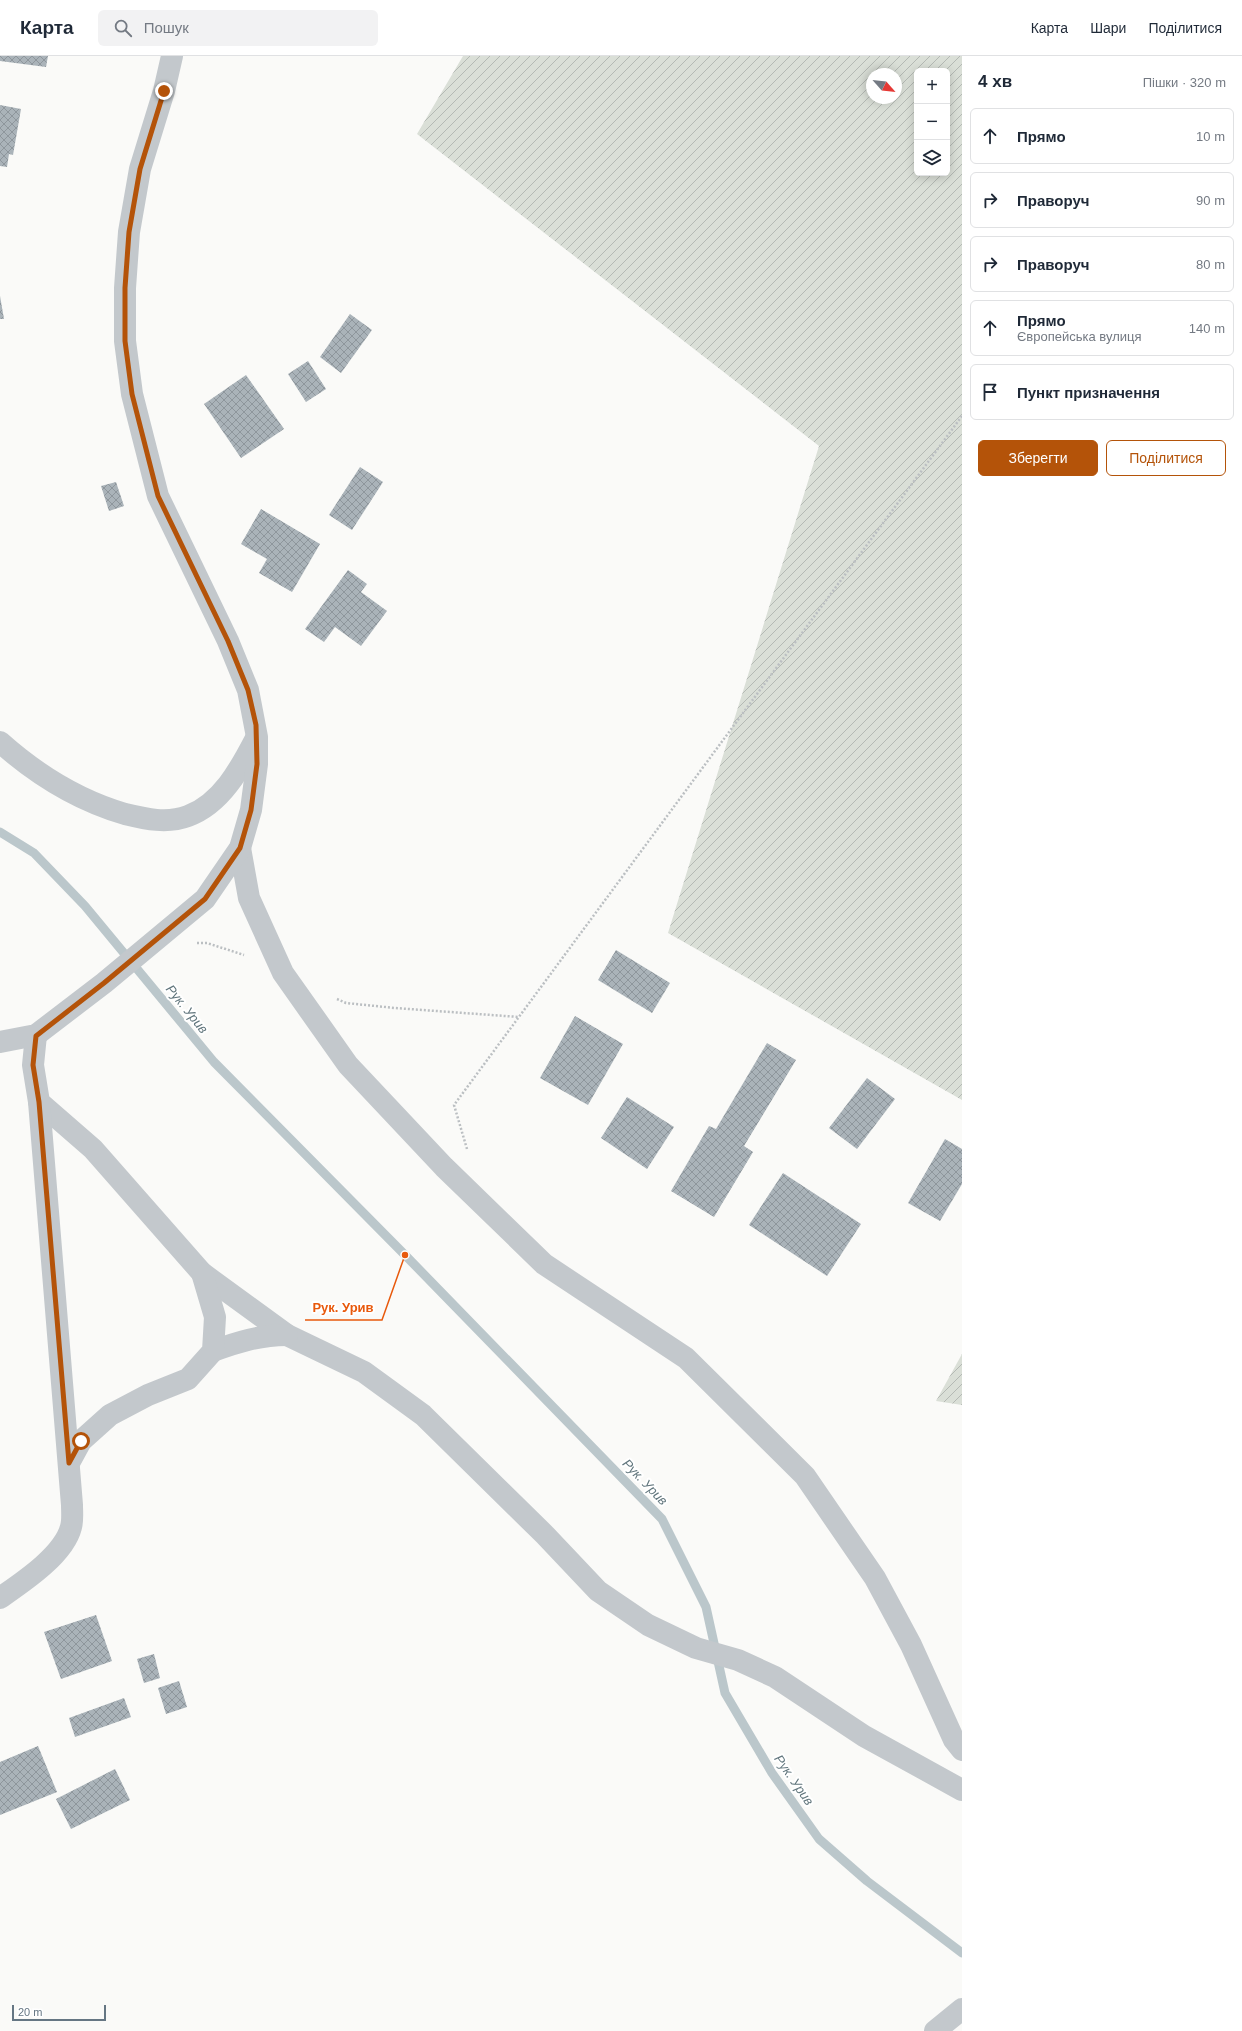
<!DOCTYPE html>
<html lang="uk">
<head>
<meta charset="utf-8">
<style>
  :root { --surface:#fff; --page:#f2f2f3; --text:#1f2937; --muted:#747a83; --line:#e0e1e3; --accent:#b45309 }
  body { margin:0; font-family:Helvetica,sans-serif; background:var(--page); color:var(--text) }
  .controls { position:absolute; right:12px; top:12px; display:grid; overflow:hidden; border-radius:6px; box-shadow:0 2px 10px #0003 }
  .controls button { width:36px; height:36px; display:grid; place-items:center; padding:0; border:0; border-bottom:1px solid var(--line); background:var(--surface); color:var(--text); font:20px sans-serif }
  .compass { position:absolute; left:866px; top:12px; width:36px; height:36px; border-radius:50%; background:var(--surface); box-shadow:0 2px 10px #0003; rotate:117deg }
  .scale { position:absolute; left:12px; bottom:10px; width:94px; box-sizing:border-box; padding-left:4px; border:2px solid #657683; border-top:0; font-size:11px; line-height:14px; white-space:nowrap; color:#657683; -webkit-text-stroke:3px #fff; paint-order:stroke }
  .stop { position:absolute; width:12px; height:12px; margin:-9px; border:3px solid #b45309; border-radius:50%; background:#fff }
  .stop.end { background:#b45309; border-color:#fff; box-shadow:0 1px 4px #0008 }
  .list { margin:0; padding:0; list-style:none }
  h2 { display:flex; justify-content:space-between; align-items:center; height:52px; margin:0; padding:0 16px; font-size:17px }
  h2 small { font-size:13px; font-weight:400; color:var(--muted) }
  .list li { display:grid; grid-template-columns:26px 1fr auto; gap:12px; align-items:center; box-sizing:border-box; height:56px; margin:0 8px 8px; padding:0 8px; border:1px solid var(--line); border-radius:6px }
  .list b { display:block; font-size:15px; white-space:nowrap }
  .list p { margin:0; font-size:13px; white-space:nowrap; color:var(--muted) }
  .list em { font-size:13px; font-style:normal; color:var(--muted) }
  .actions { display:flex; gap:8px; padding:12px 16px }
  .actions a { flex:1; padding:9px 0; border:1px solid var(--accent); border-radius:6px; text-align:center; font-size:14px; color:var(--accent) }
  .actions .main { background:var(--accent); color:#fff }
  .icon { flex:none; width:22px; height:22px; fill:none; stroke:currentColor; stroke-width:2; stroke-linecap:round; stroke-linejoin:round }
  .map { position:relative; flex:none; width:962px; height:1975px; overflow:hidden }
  header { display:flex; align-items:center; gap:24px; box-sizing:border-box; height:56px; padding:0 20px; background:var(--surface); border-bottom:1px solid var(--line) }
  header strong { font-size:19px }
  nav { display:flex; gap:22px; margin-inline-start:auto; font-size:14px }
  .search { width:280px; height:36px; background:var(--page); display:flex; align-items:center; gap:10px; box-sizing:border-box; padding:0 14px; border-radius:6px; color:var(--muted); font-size:15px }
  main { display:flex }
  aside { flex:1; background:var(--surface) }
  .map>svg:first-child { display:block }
  .garden { fill:url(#garden-furrows); fill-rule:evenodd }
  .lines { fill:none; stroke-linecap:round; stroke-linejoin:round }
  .stream { stroke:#bbc7cb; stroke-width:9 }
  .building { fill:url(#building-cross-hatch) }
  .path { stroke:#bbbfc2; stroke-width:2.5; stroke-dasharray:2 2; stroke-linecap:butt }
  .minor { stroke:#c3c8cc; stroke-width:22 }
  .route { stroke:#b45309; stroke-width:5 }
  .labels { text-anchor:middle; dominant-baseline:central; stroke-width:4; stroke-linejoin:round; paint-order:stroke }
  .water-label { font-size:13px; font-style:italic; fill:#60757c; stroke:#fff }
  .leader { fill:none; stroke:#e8590c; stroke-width:1.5 }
  .callout-dot { fill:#e8590c; stroke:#fff; stroke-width:1.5 }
  .callout-label { font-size:13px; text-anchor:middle; font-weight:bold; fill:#e8590c; stroke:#fff; stroke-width:4; stroke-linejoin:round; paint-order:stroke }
</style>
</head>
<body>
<header>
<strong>Карта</strong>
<div class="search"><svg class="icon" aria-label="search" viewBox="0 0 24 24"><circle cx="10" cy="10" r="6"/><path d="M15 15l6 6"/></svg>Пошук</div>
<nav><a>Карта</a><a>Шари</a><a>Поділитися</a></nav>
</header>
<main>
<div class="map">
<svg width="962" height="1975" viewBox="0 0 962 1975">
  <defs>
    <pattern id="garden-furrows" width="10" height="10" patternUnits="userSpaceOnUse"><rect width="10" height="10" fill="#dadfd7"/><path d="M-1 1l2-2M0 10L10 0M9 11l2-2" fill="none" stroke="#b4b9b4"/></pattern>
    <pattern id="building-cross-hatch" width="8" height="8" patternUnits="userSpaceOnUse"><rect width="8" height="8" fill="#aab3b9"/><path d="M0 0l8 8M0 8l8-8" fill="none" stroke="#8e969c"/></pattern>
  </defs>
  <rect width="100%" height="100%" fill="#fafaf8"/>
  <g class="garden">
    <path d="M463,0H962V1044L668,877L819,390L417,78ZM917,15H947V117H917ZM872,18H896V42H872Z"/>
    <polygon points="962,1298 962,1349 936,1345"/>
  </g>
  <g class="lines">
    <polyline class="stream" points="0,776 34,797 85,850 214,1006 405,1199 662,1463 706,1551 725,1637 772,1717 819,1783 867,1825 962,1897"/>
  </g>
  <g class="building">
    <polygon points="0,0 48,0 46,11 0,5"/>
    <polygon points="0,49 21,53 13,99 9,98 7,111 0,110"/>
    <polygon points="0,240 4,263 0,263"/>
    <polygon points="350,258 372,274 341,317 320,301"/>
    <polygon points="308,305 326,333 306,346 288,318"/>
    <polygon points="246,319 284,373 241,402 204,348"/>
    <polygon points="360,411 383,426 352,474 329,459"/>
    <polygon points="116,426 124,450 109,455 101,430"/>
    <polygon points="261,453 320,488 292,536 259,517 267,503 241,488"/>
    <polygon points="348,514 367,528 361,536 387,555 361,590 335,571 324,586 305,573"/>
    <polygon points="616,894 670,927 652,957 598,924"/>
    <polygon points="575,960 623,988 588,1049 540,1022"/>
    <polygon points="767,987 796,1004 744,1090 753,1096 714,1161 671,1135 709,1070 716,1073"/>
    <polygon points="867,1022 895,1043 857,1093 829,1072"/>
    <polygon points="627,1041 674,1071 647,1113 601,1082"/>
    <polygon points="945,1083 962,1093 962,1128 940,1165 908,1147"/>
    <polygon points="783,1117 861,1168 827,1220 749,1169"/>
    <polygon points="96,1559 112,1605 61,1623 44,1576"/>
    <polygon points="154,1598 160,1622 144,1627 137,1603"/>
    <polygon points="179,1625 187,1651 166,1658 158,1632"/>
    <polygon points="124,1642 131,1661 75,1681 69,1662"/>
    <polygon points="38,1690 57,1736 0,1759 0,1706"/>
    <polygon points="115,1713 130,1744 71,1773 56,1743"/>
  </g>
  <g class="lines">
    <g class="path">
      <polyline points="197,887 207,887 244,899"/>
      <polyline points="337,943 346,947 395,952 519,961"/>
      <polyline points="467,1093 454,1049 962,360"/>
    </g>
    <g class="minor">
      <path d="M0,686C37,719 77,744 125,758C146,763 167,768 188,760C221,748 240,713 255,684"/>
      <polyline points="240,792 249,842 283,917 348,1009 444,1111 544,1208 686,1302 805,1420 875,1522 911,1589 954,1684 962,1694"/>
      <polyline points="36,979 33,1009 39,1046 93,1093 202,1217 287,1279 364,1316 423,1359 545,1479 598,1535 648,1569 696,1592 738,1604 775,1621 864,1680 962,1734"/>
      <polyline points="0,986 36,979 104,927 205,843 240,792 251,754 257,708 257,681 248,634 228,585 158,440 132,338 125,285 125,232 129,176 140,113 164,35 172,0"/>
      <path d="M213,1295C238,1286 260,1279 287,1279"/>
      <polyline points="69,1407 81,1385 110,1359 148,1339 188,1323 213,1295 215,1261 202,1217"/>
      <path d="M0,1542C23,1526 64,1499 71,1471C73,1464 72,1456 72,1449L39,1046"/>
      <polyline points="935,1975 962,1953"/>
    </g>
  </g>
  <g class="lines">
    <polyline class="route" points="81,1385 69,1407 39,1046 33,1009 36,980 104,927 205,843 240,792 251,754 257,708 256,669 248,634 228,585 158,440 132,338 125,285 125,232 129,176 140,113 164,35"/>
  </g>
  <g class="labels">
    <g class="water-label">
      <text transform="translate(187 953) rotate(51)">Рук. Урив</text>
      <text transform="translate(645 1426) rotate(46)">Рук. Урив</text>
      <text transform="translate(794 1724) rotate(55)">Рук. Урив</text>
    </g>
  </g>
  <path class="leader" d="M405 1199L382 1264H305"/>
  <circle class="callout-dot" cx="405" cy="1199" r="4"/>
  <g class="callout-label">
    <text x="343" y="1256">Рук. Урив</text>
  </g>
</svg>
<div class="controls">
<button>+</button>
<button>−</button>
<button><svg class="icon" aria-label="layers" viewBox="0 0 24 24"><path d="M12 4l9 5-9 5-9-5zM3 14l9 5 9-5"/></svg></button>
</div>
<svg class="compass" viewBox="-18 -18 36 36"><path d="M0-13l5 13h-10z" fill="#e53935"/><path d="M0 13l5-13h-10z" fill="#747a83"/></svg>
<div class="scale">20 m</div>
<div class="stop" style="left:81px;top:1385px"></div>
<div class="stop end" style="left:164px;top:35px"></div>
</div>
<aside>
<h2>4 хв<small>Пішки · 320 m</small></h2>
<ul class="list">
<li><svg class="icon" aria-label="ahead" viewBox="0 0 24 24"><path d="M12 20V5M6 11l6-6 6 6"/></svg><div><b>Прямо</b></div><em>10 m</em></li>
<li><svg class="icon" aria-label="right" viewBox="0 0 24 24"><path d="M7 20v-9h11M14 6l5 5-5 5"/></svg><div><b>Праворуч</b></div><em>90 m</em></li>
<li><svg class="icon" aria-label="right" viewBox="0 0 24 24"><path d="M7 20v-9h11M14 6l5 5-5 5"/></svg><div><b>Праворуч</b></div><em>80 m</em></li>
<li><svg class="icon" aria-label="ahead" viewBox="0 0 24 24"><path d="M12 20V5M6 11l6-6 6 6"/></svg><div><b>Прямо</b><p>Європейська вулиця</p></div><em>140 m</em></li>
<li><svg class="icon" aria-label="arrive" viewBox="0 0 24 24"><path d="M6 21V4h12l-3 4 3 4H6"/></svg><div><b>Пункт призначення</b></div></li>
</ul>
<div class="actions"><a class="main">Зберегти</a><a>Поділитися</a></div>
</aside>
</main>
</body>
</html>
